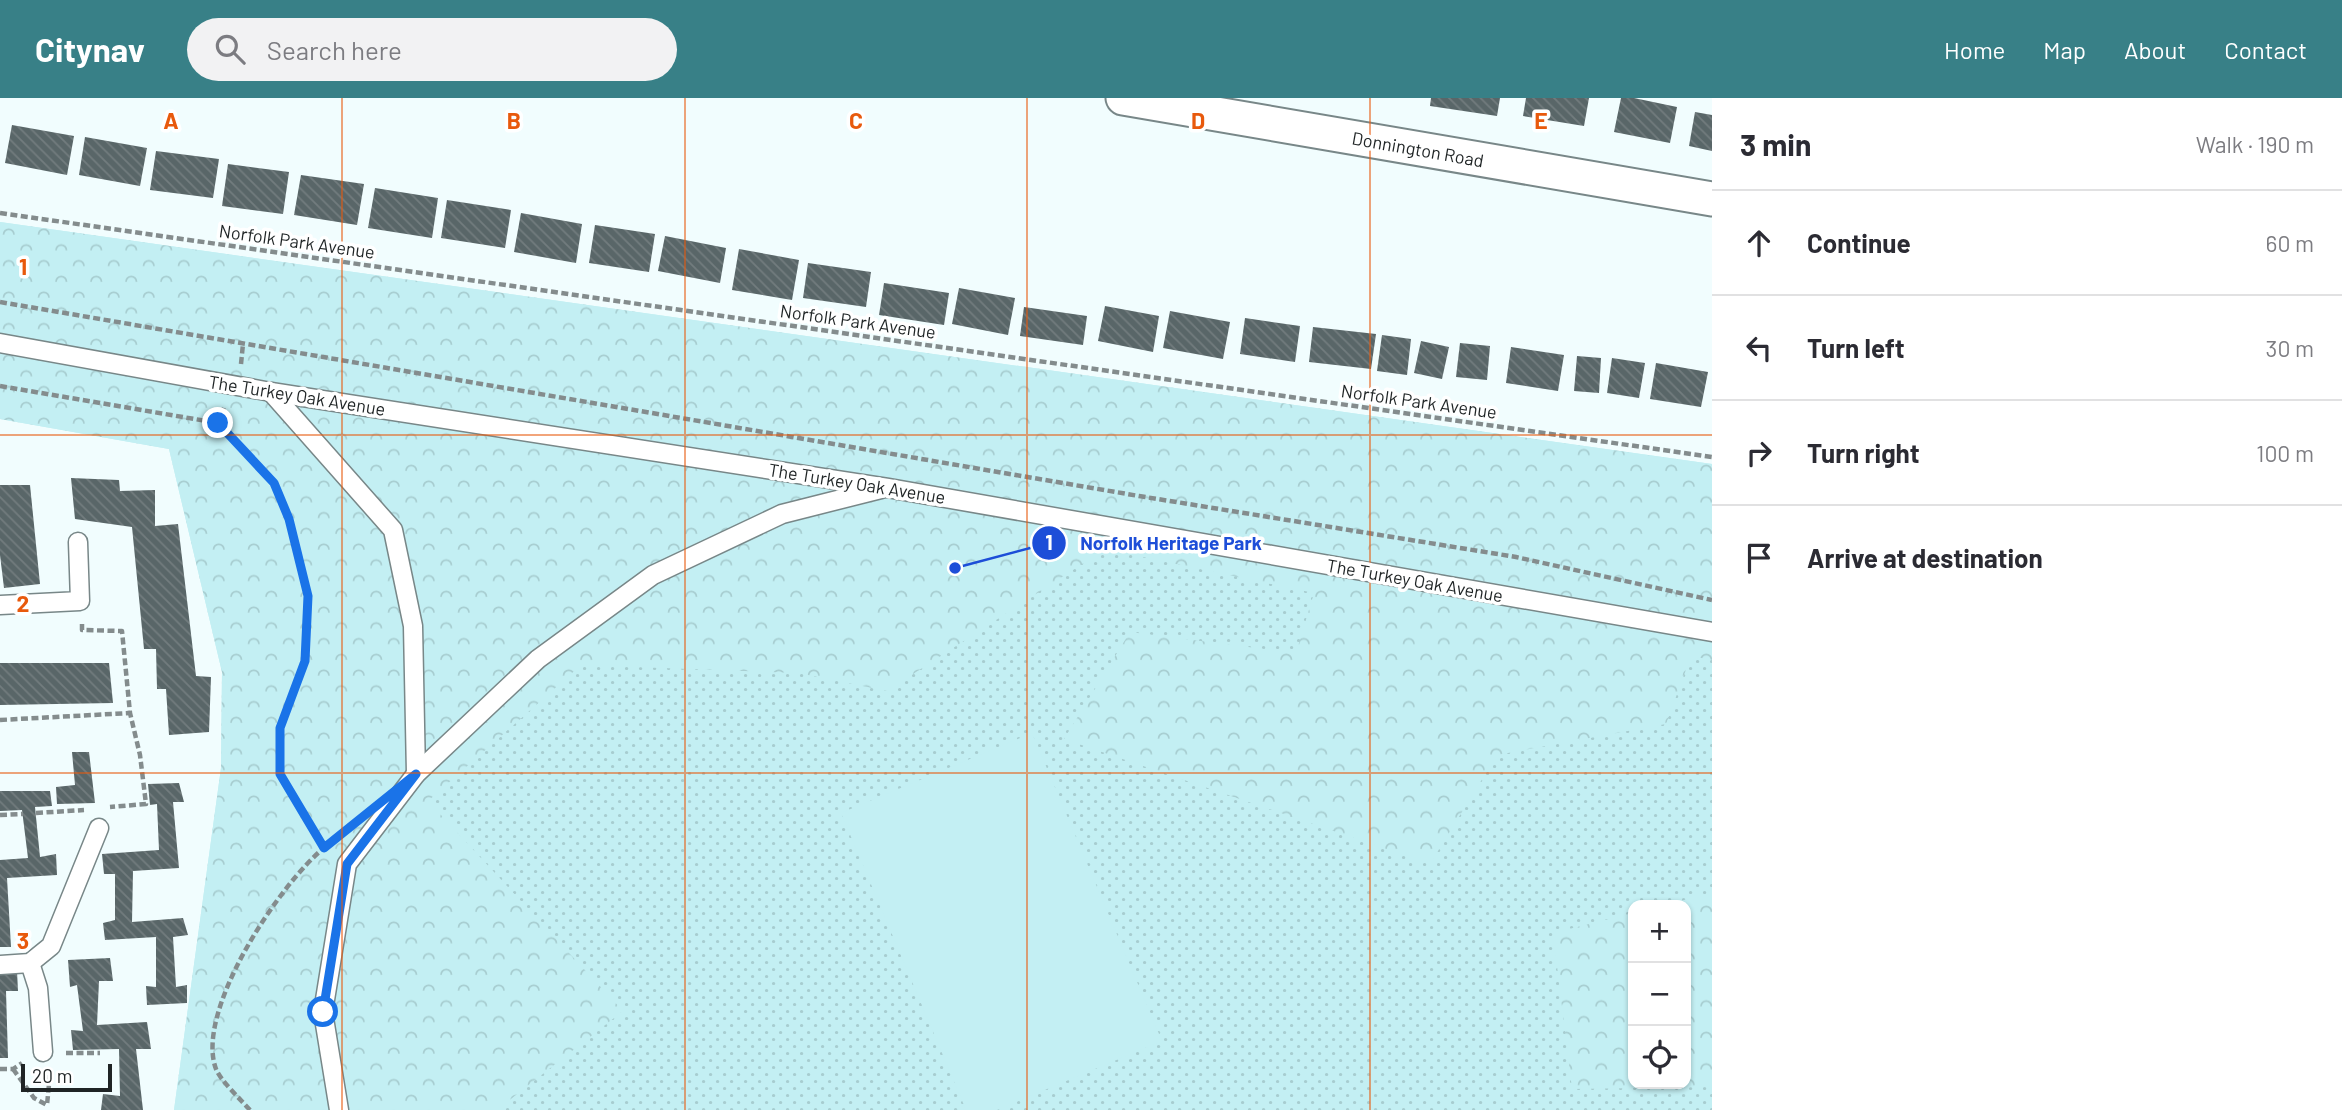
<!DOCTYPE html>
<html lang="en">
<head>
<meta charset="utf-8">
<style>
  :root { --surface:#fff; --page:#f2f2f3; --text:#2b2b33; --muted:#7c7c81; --line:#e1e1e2; --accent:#388087 }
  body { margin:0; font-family:Barlow,sans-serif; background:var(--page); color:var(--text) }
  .controls { position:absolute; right:21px; bottom:21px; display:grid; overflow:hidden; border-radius:14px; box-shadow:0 2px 5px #0004 }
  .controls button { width:63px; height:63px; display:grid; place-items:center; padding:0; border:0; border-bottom:2px solid var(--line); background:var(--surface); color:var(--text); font:35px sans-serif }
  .scale { position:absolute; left:21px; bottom:18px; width:91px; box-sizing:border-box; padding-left:7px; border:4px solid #1f2425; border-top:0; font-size:19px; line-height:24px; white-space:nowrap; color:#1f2425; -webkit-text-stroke:5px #fff; paint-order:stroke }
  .stop { position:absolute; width:21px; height:21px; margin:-16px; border:5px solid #1a73e8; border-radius:50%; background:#fff }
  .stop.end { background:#1a73e8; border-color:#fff; box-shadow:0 2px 7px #0008 }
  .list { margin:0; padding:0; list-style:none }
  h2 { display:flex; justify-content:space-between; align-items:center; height:91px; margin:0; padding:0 28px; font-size:30px }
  h2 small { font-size:23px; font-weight:400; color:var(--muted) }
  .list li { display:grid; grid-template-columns:46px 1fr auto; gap:21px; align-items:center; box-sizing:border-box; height:105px; padding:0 28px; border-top:2px solid var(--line) }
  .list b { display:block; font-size:26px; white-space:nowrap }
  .list em { font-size:23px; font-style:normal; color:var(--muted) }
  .icon { flex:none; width:38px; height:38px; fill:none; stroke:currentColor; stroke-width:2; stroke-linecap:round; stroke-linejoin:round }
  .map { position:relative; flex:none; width:1712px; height:1012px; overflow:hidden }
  header { display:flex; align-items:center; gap:42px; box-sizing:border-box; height:98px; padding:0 35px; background:var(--accent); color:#fff }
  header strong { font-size:33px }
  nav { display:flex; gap:38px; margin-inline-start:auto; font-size:24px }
  .search { width:490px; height:63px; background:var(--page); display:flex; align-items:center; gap:18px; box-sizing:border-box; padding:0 24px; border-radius:38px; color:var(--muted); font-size:26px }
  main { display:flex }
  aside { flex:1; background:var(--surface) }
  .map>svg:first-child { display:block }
  .green { fill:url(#green-dots); fill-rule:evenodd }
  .forest { fill:url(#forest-crowns) }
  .pitch { fill:#c3eff3 }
  .building { fill:url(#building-back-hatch) }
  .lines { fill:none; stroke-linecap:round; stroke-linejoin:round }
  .lane-casing { stroke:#788788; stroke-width:21 }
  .street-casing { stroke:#788788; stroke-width:37 }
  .path { stroke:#848c8d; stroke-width:4.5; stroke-dasharray:7 3.5; stroke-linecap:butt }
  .lane { stroke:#fff; stroke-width:18 }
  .street { stroke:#fff; stroke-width:33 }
  .route { stroke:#1a73e8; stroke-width:9 }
  .grid { fill:none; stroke:#e8590c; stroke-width:2; stroke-opacity:0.55 }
  .labels { text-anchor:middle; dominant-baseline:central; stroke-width:7; stroke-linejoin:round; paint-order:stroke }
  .street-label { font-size:18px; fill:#1f2425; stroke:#fff }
  .grid-label { font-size:23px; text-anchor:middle; font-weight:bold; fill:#e8590c; stroke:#fff; stroke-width:7; stroke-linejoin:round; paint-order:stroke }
  .leader { fill:none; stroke:#1d4ed8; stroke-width:2.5 }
  .callout-dot { fill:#1d4ed8; stroke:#fff; stroke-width:2.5 }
  .mark-label { font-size:21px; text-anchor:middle; font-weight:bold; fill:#fff }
  .callout-label { font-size:19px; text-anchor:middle; font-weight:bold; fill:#1d4ed8; stroke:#fff; stroke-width:7; stroke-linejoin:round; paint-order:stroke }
</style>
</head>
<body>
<header>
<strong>Citynav</strong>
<div class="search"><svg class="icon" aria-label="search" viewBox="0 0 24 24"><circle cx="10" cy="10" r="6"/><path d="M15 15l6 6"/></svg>Search here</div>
<nav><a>Home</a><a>Map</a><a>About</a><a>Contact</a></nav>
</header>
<main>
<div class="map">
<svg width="1712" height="1012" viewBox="0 0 1712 1012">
  <defs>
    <pattern id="green-dots" width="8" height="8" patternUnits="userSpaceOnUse" patternTransform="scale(1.75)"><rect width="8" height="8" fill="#c3eff3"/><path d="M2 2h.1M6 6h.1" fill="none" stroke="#a7cdd0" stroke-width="1.8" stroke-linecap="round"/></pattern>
    <pattern id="forest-crowns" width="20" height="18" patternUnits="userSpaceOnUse" patternTransform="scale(1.75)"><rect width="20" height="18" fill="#c3eff3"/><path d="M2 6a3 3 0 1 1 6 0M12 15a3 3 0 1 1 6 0" fill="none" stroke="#a7cdd0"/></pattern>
    <pattern id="building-back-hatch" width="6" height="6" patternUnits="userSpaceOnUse" patternTransform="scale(1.75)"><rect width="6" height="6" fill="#596668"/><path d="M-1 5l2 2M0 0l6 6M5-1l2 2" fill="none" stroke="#727c7e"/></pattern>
  </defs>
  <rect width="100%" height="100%" fill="#f1fdfe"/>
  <path class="green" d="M0,124L1712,366V1012H174L221,670L222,574L169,351L0,321ZM1633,807H1686V986H1633Z"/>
  <g class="forest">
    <polygon points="0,124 1712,366 1712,562 1691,558 1666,626 1497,657 1430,766 1064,641 1130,534 1296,555 1314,495 1105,451 887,593 798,575 581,567 428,703 623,913 497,1012 174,1012 221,670 222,574 169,351 0,321"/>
    <polygon points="1712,795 1712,989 1572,991 1553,835 1633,815 1633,986 1686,986 1686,807 1664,807"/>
  </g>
  <polygon class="pitch" points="1032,635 1162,943 997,1012 966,1012 841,715"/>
  <g class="building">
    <polygon points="1431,0 1500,0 1497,18 1430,8"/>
    <polygon points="1526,0 1589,0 1584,28 1523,18"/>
    <polygon points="1621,0 1634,0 1677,9 1670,45 1614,34"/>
    <polygon points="1695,14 1712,17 1712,53 1689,48"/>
    <polygon points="12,27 74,38 67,77 5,65"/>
    <polygon points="85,39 147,50 140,88 79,77"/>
    <polygon points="156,53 219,61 213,100 150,92"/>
    <polygon points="228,66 289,74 283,116 222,108"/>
    <polygon points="301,77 364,86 357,127 294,117"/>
    <polygon points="375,90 438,100 432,140 368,130"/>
    <polygon points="447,102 511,112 505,150 441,140"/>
    <polygon points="521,115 582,126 576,165 514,154"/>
    <polygon points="595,127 655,136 649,174 589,165"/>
    <polygon points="665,138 726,150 720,185 658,173"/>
    <polygon points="739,151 799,162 792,202 732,192"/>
    <polygon points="808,165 871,174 866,209 803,200"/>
    <polygon points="884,185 949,195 944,227 879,217"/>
    <polygon points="959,190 1015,200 1008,237 952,226"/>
    <polygon points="1105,208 1159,218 1153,254 1098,243"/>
    <polygon points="1024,209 1087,218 1083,247 1020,238"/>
    <polygon points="1170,213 1230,224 1223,261 1163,250"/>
    <polygon points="1245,220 1300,228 1295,264 1240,256"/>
    <polygon points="1313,229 1376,236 1371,271 1309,264"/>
    <polygon points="1382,237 1411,241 1407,277 1377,273"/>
    <polygon points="1421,243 1449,249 1442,281 1414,275"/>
    <polygon points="1460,245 1490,248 1487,282 1456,279"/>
    <polygon points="1511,249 1564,257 1558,293 1506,285"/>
    <polygon points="1577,258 1601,260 1599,295 1574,293"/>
    <polygon points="1612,260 1645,265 1639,300 1607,295"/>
    <polygon points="1656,265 1708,274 1701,309 1650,301"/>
    <polygon points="71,380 119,382 120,393 155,392 155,428 178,426 196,578 211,579 209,634 169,637 166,591 157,591 156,551 144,551 132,429 75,421"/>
    <polygon points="0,387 30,387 40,486 4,490 0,457"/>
    <polygon points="0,565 109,565 113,605 0,607"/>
    <polygon points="72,654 89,654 95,705 57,706 56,689 75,687"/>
    <polygon points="179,685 184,704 173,704 179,770 133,773 132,824 183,820 188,837 173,839 176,889 187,887 187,905 147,907 146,888 156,889 156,839 105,842 103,825 115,822 115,776 104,776 102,756 159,752 157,706 150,707 148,686"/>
    <polygon points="0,693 50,693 52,708 35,709 40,759 56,756 57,777 7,780 11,849 0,849 0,762 28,760 22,712 0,713"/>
    <polygon points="110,860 113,883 99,883 97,927 147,924 151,951 136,951 143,1012 101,1012 103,996 120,998 119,951 73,952 71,932 83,933 77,887 70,889 68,862"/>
    <polygon points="17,873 18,893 6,893 8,960 0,960 0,874"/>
  </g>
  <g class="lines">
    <g class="lane-casing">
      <g id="lane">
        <polyline points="0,245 271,294 888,390 1712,534"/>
        <polyline points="271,294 393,432 413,528 416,676"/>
        <polyline points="0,507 80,503 78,444"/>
        <polyline points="30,865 38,890 43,954"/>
        <polyline points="0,867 30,865 51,848 99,730"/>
        <polyline points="339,1012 323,914 347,766 416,676 538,561 653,477 782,416 881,391"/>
      </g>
    </g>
    <g class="street-casing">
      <polyline id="street" points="1123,0 1712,101"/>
    </g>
    <g class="path">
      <polyline points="0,115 1712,359"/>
      <polyline points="0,204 1139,398 1516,459 1712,502"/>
      <polyline points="241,266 243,246"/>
      <polyline points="0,288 218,325 274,385 289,420 308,498 305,563 280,630 280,676 324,749"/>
      <polyline points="218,325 224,310"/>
      <polyline points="82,526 82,532 122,533 130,615 140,657 146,706 110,709"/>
      <polyline points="0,622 130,615"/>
      <polyline points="36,715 84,712"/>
      <polyline points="0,717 23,716"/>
      <polyline points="66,955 100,955"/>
      <polyline points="0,971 13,971 22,965"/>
      <polyline points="13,971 34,1000 47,1007 50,976"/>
      <path d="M250,1012C241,1002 220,982 216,971C194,913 281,784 325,749"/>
    </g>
    <use href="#lane" class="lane"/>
    <use href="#street" class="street"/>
  </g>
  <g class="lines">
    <polyline class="route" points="218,325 274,385 289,421 308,498 305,563 280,630 280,676 324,750 416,676 347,766 323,914"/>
  </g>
  <path class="grid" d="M342,0V1012M685,0V1012M1027,0V1012M1370,0V1012M0,337H1712M0,675H1712"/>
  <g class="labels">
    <g class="street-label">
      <text transform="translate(1418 51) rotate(10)">Donnington Road</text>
      <text transform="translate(297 143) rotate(8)">Norfolk Park Avenue</text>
      <text transform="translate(858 223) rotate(8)">Norfolk Park Avenue</text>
      <text transform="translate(297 297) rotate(9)">The Turkey Oak Avenue</text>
      <text transform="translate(1419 303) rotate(8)">Norfolk Park Avenue</text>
      <text transform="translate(857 385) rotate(9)">The Turkey Oak Avenue</text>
      <text transform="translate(1415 482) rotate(10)">The Turkey Oak Avenue</text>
    </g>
  </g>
  <g class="grid-label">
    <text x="171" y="31">A</text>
    <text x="514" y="31">B</text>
    <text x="856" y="31">C</text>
    <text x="1198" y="31">D</text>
    <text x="1541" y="31">E</text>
    <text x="23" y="177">1</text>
    <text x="23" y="514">2</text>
    <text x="23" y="851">3</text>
  </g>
  <path class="leader" d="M955 470L1049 445"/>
  <g class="callout-dot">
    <circle cx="955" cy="470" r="7"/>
    <circle cx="1049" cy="445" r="18"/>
  </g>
  <g class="mark-label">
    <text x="1049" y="452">1</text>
  </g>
  <g class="callout-label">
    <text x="1171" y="452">Norfolk Heritage Park</text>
  </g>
</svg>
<div class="controls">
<button>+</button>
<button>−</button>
<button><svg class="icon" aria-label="locate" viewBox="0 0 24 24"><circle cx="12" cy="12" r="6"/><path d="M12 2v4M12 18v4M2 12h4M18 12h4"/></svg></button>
</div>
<div class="scale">20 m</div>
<div class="stop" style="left:323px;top:914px"></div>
<div class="stop end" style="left:218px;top:325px"></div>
</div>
<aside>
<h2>3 min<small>Walk · 190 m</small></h2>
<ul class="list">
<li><svg class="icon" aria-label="ahead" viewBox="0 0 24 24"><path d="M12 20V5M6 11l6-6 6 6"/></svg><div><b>Continue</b></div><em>60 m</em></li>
<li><svg class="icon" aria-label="left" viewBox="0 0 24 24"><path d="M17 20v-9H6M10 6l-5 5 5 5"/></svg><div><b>Turn left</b></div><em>30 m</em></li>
<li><svg class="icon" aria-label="right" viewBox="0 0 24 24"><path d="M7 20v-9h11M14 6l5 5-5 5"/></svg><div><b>Turn right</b></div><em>100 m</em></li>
<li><svg class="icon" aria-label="arrive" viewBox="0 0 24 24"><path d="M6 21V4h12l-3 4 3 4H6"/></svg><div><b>Arrive at destination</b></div></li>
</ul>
</aside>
</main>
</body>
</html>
